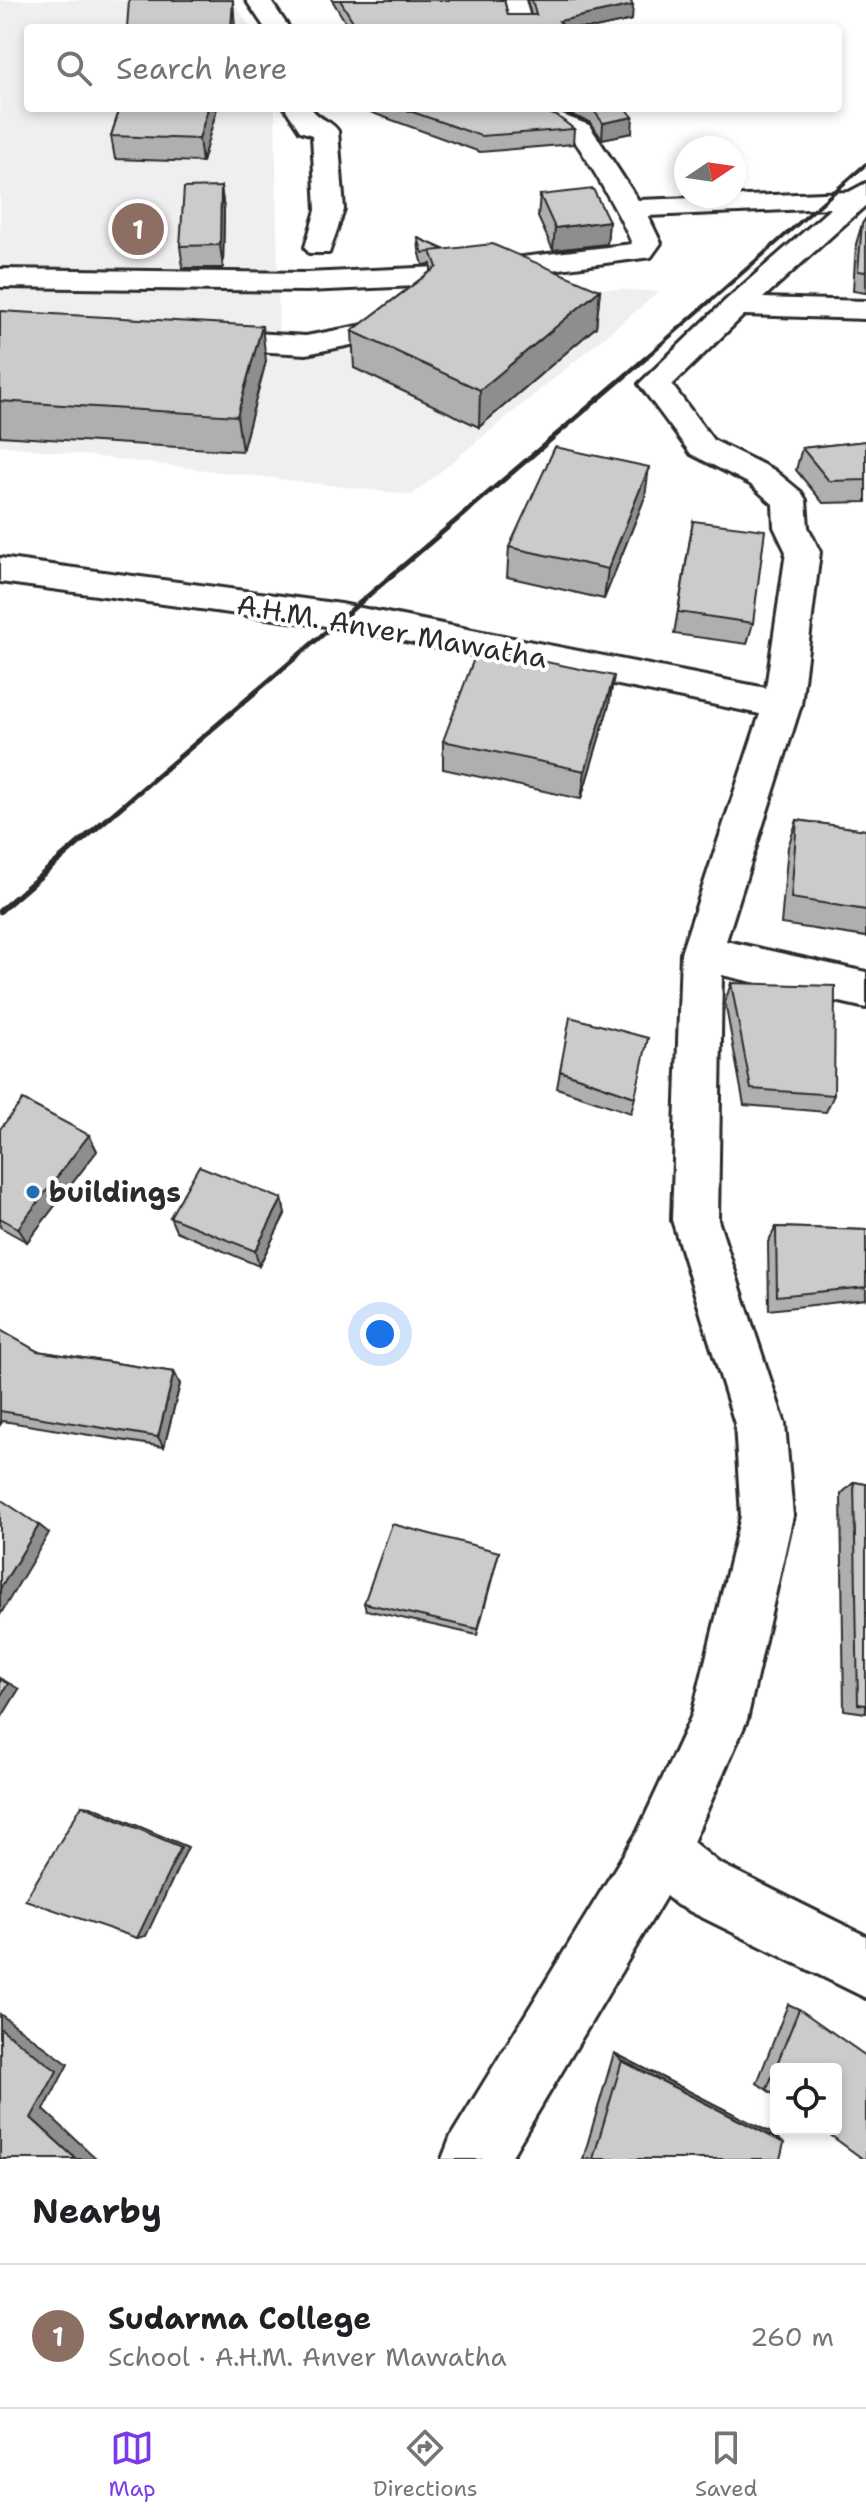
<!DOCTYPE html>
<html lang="en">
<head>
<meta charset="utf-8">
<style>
  :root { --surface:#fff; --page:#f6f6f6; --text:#202124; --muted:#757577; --line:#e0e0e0; --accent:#7c3aed }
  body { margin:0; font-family:"Shantell Sans",sans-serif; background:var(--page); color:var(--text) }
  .controls { position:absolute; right:24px; bottom:24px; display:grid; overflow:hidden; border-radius:8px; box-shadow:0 4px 12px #0003 }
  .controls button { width:72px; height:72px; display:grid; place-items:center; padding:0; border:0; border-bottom:2px solid var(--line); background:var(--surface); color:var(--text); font:40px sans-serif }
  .compass { position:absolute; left:674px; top:136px; width:72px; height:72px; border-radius:50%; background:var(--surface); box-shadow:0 4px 12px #0003; rotate:77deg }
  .you { position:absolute; left:380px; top:1334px; width:28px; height:28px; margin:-20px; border:6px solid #fff; border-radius:50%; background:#1a73e8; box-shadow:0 0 0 12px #1a73e833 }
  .badge { display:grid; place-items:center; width:52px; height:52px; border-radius:50%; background:var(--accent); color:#fff; font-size:26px; font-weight:700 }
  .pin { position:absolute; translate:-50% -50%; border:4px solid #fff; box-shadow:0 2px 8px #0006 }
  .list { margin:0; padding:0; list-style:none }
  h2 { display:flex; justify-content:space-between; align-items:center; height:104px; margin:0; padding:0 32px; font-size:34px }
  h2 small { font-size:26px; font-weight:400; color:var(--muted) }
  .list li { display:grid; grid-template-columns:52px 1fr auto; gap:24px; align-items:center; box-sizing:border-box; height:144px; padding:0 32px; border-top:2px solid var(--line) }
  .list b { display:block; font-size:30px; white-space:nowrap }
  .list p { margin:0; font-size:26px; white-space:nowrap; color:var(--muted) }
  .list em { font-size:26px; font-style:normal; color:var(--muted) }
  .icon { flex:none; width:44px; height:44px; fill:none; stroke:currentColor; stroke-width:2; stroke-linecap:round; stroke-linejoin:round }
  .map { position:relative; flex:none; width:866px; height:2159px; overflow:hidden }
  .search { position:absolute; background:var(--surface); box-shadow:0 4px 12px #0003; left:24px; right:24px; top:24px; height:88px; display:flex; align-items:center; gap:20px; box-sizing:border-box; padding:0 28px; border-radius:8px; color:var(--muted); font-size:30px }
  .sheet { height:248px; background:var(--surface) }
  nav { display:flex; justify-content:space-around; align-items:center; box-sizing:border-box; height:112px; border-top:2px solid var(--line); background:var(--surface); font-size:22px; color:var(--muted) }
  nav a { display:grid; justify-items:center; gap:4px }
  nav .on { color:var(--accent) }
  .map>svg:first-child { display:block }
  .built { fill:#efefef }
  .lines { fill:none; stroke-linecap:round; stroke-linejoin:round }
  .minor-casing { stroke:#2b2b2b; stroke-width:6 }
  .minor { fill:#fff; fill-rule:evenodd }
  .rail-far2 { stroke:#2b2b2b; stroke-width:4 }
  .rail-far1 { stroke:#2b2b2b; stroke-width:5 }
  .rail { stroke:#2b2b2b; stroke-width:6 }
  .wall { fill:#afafaf; stroke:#2b2b2b; stroke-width:2 }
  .shaded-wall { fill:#8e8e8e; stroke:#2b2b2b; stroke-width:2 }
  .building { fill:#cbcbcb; stroke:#2b2b2b; stroke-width:2 }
  .poi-dot { fill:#1f6fb2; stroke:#fff; stroke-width:3 }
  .labels { text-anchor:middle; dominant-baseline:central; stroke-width:8; stroke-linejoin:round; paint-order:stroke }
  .street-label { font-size:28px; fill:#2b2b2b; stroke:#fff }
  .poi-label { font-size:28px; font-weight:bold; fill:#2b2b2b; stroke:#fff; text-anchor:start }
</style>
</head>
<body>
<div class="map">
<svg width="866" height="2159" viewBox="0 0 866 2159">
  <rect width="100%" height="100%" fill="#fff"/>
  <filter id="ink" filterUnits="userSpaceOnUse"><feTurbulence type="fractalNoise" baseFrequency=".0125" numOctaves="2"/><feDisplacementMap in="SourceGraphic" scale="16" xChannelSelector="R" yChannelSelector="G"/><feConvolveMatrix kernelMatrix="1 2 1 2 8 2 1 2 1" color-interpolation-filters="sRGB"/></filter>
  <g filter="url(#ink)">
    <polygon class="built" points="0,0 232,0 251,28 28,28 28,108 275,108 279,342 424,357 585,287 659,292 412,495 0,445"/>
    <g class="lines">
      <g class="minor-casing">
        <g id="minor">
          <polygon points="246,0 270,0 289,28 265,28"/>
          <polygon points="501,0 525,0 533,28 509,28"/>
          <path d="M285,108H311C319,120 331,120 338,131L344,210L329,253H309L305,247L316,210L312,135L300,131Z"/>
          <path d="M508,108H544L589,125L638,200L849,192L866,183V205L763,298L866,301V319L744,315L672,385L713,440L774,470L801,492L806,500L808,527L820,552L801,705L726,941L866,972V1008L722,975L718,1220L785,1424L793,1516L747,1720L693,1842L719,1863L866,1936V1998L677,1905L666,1896L510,2159H442L451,2136L638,1831L692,1715L741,1516L735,1424L672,1220L681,953L760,714L341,628L0,582V558L341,604L766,688L786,552L774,527L773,504L750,484L691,454L639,384L726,300L831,208L648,216L661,243L651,257L439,285L306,291L0,287V269L306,273L439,267L632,244C628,230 581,145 570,136C556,125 529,120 512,113Z"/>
          <polygon points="380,322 391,325 395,331 391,337 306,354 202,348 191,345 187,339 191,333 202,330 306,336"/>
        </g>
      </g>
      <use href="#minor" class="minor"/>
      <polyline class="rail-far2" points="643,360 866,164"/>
      <polyline class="rail-far1" points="107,819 646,358"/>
      <polyline class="rail" points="0,911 109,817"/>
    </g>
    <g class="wall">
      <polygon points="332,0 504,0 508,15 531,15 527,0 630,0 632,20 595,28 349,28"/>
      <polygon points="120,108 217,108 202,162 115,159 111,136"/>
      <polygon points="359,108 534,108 574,129 573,144 480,152"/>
      <polygon points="552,108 626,108 632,133 602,139 590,122"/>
      <polygon points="221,187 224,210 223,268 183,268 180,246"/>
      <polygon points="540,195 609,221 607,244 553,250 538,217"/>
      <polygon points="866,218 866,293 853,291 856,244 862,224"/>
      <polygon points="418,238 445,250 600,290 596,327 479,427 354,368 352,331 431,271 431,264 423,265 419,250"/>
      <polygon points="0,311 266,361 242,451 0,436"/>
      <polygon points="866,441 866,502 823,503 796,470 802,448"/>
      <polygon points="645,497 604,599 507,577 509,547"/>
      <polygon points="693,521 753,623 747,644 674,634"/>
      <polygon points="609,705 581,799 443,769 443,741"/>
      <polygon points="797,820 866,830 866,937 781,924 788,847"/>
      <polygon points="731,983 834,1095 826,1112 744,1105 725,1002"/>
      <polygon points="560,1071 635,1097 631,1113 557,1088"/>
      <polygon points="0,1129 89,1135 97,1151 27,1242 0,1227"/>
      <polygon points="282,1199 285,1214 259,1266 176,1231 170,1217"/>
      <polygon points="776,1227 866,1230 866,1299 769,1310 768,1242"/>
      <polygon points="0,1330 37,1351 174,1372 180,1384 164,1447 3,1421 0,1425"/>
      <polygon points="854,1482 866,1484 866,1713 844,1710 841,1494"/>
      <polygon points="499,1552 477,1635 366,1610 364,1603"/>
      <polygon points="788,2004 799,2009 776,2096 757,2083"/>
      <polygon points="614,2053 769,2132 780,2159 583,2159"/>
    </g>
    <g class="shaded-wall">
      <polygon points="233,0 235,28 231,28"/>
      <polygon points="633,5 632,20 595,28 559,28 559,21"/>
      <polygon points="208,108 217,108 202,162 199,139"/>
      <polygon points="633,117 632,133 602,139 603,123"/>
      <polygon points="221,187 224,210 223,268 220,245"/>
      <polygon points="609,221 607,244 553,250 555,228"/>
      <polygon points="600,290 596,327 479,427 480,390"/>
      <polygon points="262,326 266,361 242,451 237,416"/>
      <polygon points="649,467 645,497 604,599 608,569"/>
      <polygon points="614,676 609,705 581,799 585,771"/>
      <polygon points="89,1135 97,1151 27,1242 18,1228"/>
      <polygon points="282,1199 285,1214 259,1266 255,1251"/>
      <polygon points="174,1372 180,1384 164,1447 158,1437"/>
      <polygon points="39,1525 49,1533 0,1615 0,1589"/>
      <polygon points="0,1678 19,1689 0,1720"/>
      <polygon points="82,1805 91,1806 188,1847 146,1936 137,1938"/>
      <polygon points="0,2014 68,2064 44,2110 97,2159 76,2159 31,2118 0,2028"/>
      <polygon points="614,2053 769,2132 784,2143 622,2061"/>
    </g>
    <g class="building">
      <polygon points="129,0 233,0 231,28 127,28"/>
      <polygon points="340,0 504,0 508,15 536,15 532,0 630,0 633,5 559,21 565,28 357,28"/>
      <polygon points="120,108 208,108 199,139 111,136"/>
      <polygon points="401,108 534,108 557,116 574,129 481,136"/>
      <polygon points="592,108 626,108 633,117 603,123"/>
      <polygon points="221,187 220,245 180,246 184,188"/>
      <polygon points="593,189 609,221 555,228 540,195"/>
      <polygon points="866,218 866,272 858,271 862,224"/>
      <polygon points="418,238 445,250 423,253"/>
      <polygon points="492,244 600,290 480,390 352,331 437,267 431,251"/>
      <polygon points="0,311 262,326 237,416 0,401"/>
      <polygon points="866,441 866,480 829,481 802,448"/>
      <polygon points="555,447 649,467 608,569 509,547"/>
      <polygon points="693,521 765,530 753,623 678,612"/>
      <polygon points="478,648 614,676 585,771 443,741"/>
      <polygon points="797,820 866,830 866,910 791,898"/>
      <polygon points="731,983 835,986 834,1095 751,1089"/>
      <polygon points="570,1017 648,1038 635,1097 560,1071"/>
      <polygon points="23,1100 89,1135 18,1228 0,1218 0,1129"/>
      <polygon points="199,1166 282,1199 255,1251 170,1217"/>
      <polygon points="776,1227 866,1230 866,1287 777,1296"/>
      <polygon points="0,1330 37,1351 174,1372 158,1437 0,1411"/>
      <polygon points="854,1482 866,1484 866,1705 858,1704"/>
      <polygon points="0,1499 39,1525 0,1589"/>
      <polygon points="392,1524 499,1552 478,1629 364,1603"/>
      <polygon points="0,1679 8,1684 0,1697"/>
      <polygon points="82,1805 181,1847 137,1938 25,1900"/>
      <polygon points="799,2009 866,2056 866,2159 863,2159 822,2129 836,2129 836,2069 776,2069 776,2096 767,2089"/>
      <polygon points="0,2028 57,2071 31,2118 76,2159 0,2159"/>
      <polygon points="622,2061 784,2143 780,2159 593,2159"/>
    </g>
  </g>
  <circle class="poi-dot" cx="33" cy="1192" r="8"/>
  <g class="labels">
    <g class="street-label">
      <text transform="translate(392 631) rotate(10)">A.H.M. Anver Mawatha</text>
    </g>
    <g class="poi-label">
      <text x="49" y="1192">buildings</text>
    </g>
  </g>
</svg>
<div class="controls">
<button><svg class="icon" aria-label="locate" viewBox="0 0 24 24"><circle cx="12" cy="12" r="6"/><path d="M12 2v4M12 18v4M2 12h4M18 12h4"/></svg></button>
</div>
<svg class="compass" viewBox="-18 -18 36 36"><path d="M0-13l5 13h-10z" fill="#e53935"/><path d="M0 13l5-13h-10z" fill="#757577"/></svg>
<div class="you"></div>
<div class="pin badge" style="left:138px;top:229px;background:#8d6e63">1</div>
<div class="search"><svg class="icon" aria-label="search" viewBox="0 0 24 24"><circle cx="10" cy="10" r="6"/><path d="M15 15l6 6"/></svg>Search here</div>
</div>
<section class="sheet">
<h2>Nearby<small></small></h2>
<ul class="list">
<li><span class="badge" style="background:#8d6e63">1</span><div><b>Sudarma College</b><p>School · A.H.M. Anver Mawatha</p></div><em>260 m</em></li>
</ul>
</section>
<nav>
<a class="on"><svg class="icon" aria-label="map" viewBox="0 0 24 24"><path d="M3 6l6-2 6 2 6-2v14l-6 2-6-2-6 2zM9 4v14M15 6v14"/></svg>Map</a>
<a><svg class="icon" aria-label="directions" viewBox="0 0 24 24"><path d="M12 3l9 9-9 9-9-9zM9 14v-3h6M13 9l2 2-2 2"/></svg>Directions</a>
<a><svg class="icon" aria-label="saved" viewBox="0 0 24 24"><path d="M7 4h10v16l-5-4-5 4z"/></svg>Saved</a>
</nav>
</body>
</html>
